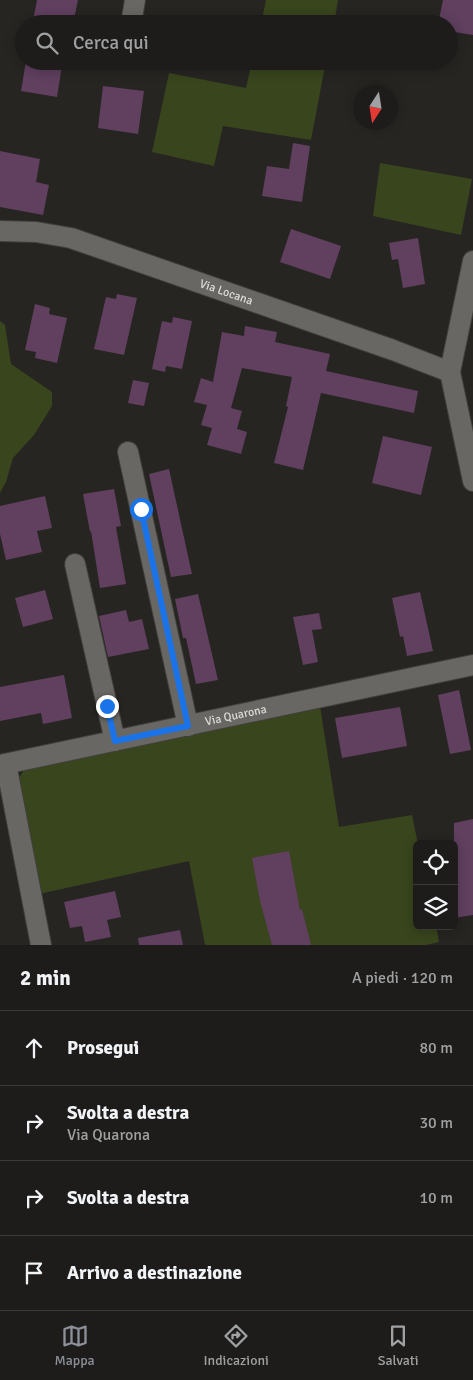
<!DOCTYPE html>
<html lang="it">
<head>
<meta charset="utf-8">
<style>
  :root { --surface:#1d1c1a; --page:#252523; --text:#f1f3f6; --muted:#a0a1a2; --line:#3b3a39; --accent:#8c9099 }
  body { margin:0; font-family:Signika,sans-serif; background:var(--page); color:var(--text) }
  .controls { position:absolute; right:15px; bottom:15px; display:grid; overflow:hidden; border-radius:8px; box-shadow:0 2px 12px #0003 }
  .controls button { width:45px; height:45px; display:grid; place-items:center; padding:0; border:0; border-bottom:1px solid var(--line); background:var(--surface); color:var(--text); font:25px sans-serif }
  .compass { position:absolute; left:353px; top:85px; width:45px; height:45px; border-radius:50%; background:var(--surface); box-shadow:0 2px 12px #0003; rotate:192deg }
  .stop { position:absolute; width:15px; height:15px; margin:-11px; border:4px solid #1a73e8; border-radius:50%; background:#fff }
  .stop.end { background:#1a73e8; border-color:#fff; box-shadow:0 1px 5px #0008 }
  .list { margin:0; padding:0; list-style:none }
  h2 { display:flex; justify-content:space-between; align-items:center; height:65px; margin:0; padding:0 20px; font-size:21px }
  h2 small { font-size:16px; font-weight:400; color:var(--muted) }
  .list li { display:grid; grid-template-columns:32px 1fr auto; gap:15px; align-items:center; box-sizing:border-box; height:75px; padding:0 20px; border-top:1px solid var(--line) }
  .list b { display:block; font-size:19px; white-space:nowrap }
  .list p { margin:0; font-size:16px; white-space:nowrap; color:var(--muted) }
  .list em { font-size:16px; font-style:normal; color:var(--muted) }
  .icon { flex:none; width:28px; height:28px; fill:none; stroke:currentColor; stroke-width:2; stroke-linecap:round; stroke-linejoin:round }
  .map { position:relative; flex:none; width:473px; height:945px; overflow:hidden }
  .search { position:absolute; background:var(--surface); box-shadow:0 2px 12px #0003; left:15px; right:15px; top:15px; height:55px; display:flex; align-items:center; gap:12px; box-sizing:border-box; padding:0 18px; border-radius:28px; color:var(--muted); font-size:19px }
  .sheet { height:365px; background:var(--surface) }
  nav { display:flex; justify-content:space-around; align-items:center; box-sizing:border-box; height:70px; border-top:1px solid var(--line); background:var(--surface); font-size:14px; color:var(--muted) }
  nav a { display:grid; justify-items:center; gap:2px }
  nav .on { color:var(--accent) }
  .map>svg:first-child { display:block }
  .green { fill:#38451d }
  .building { fill:#603f5f }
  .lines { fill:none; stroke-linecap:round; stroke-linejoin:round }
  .minor-casing { stroke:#41403c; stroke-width:22 }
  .minor { stroke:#696763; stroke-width:20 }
  .route { stroke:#1a73e8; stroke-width:6 }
  .labels { text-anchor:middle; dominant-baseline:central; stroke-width:4; stroke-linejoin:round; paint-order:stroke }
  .street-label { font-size:12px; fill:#dbdbd8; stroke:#0f0f0d }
</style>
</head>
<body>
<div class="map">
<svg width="473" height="945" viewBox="0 0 473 945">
  <rect width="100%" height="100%" fill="#272522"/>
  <g class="green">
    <polygon points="266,0 338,0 334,24 261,24"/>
    <polygon points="252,61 326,61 311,140 223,126 214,166 152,152 169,73 246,88"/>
    <polygon points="380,163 472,179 461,235 373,216"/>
    <polygon points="0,321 5,325 11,364 52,392 52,406 34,435 13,458 6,482 0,493"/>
    <polygon points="320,706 339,827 412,815 418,844 417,926 436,926 439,942 426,945 205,945 189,861 39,894 16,783 26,767"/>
  </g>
  <g class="building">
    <polygon points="37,0 78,0 73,24 47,24 33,21"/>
    <polygon points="443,0 473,0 473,35 449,31 449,24 438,24"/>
    <polygon points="26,61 41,61 62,65 57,97 21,91"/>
    <polygon points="103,86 144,91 138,134 98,128"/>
    <polygon points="293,143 310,146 302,202 262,196 267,166 289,169"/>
    <polygon points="0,151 40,159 36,182 49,185 43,215 0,207"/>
    <polygon points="291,229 341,246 330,279 280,262"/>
    <polygon points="418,238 425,284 403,288 398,259 392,260 389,243"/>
    <polygon points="117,294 137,298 124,355 94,349 106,297 116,299"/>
    <polygon points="35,304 50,308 49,314 67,318 57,363 35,358 36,352 25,350"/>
    <polygon points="173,317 192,321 182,369 166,366 165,372 152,369 162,321 172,323"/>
    <polygon points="245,326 277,332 275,342 330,354 326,371 418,391 414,413 321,393 303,470 274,463 288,407 286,406 292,377 242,368 231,408 242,411 237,429 247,432 241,454 207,445 212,428 201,425 207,405 194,402 201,378 213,382 222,332 244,336"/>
    <polygon points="133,380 149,383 144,406 128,403"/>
    <polygon points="383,436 432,447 421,495 372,483"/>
    <polygon points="169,469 192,574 171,577 149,474"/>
    <polygon points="114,489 121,526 116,527 126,584 100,588 91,531 90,532 83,494"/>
    <polygon points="45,496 52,528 37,531 42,552 6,560 0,534 0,506"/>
    <polygon points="45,590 53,619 23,627 15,598"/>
    <polygon points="420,592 433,651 407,656 403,636 400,637 392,598"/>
    <polygon points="198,594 218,680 196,684 186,638 183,638 175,599"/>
    <polygon points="126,610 129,622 142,619 149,649 108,657 99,616"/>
    <polygon points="319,613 322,629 312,630 318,662 303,665 293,617"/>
    <polygon points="64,675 72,718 43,724 41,713 0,721 0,687"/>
    <polygon points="459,690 471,750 450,754 438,695"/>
    <polygon points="400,707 407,746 342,758 335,718"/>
    <polygon points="473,819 473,915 454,918 454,823"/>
    <polygon points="289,851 300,910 302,909 311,945 272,945 260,901 252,858"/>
    <polygon points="115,891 121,917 107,920 111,937 85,942 82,926 70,928 64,902"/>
    <polygon points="180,930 183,945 139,945 138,938"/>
  </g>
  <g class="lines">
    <g class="minor-casing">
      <g id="minor">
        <polyline points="131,24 135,0"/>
        <path id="s1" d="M0,231L36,232L71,238L393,350L450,372"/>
        <polyline points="473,261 450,372 473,481"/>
        <polyline points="128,452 188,726"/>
        <polyline points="75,564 115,741"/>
        <polyline points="6,764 41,945"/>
        <path id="s2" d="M0,765L473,665"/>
      </g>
    </g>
    <use href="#minor" class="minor"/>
  </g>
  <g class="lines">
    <polyline class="route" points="107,706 115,741 188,726 141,509"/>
  </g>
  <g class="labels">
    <g class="street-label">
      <text stroke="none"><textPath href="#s1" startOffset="236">Via Locana</textPath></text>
      <text stroke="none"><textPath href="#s2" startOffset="241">Via Quarona</textPath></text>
    </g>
  </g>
</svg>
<div class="controls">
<button><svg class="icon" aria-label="locate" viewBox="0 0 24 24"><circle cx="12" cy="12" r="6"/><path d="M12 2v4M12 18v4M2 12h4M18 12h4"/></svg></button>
<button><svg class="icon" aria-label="layers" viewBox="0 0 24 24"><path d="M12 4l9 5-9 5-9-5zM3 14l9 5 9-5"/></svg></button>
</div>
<svg class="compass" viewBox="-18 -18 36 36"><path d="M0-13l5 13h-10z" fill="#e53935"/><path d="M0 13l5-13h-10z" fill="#a0a1a2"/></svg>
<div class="stop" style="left:141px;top:509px"></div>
<div class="stop end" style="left:107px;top:706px"></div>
<div class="search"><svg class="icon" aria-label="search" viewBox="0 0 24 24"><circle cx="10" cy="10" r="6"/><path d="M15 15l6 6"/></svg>Cerca qui</div>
</div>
<section class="sheet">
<h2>2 min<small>A piedi · 120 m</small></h2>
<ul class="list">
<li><svg class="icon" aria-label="ahead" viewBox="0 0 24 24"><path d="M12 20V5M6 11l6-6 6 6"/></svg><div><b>Prosegui</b></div><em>80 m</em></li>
<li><svg class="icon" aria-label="right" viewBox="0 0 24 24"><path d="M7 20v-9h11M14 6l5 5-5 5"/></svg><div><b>Svolta a destra</b><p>Via Quarona</p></div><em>30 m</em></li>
<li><svg class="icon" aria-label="right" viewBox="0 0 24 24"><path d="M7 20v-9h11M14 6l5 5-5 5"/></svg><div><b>Svolta a destra</b></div><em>10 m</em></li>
<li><svg class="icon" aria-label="arrive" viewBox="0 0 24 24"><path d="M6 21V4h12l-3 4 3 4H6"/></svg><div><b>Arrivo a destinazione</b></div></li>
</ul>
</section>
<nav>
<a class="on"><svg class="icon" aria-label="map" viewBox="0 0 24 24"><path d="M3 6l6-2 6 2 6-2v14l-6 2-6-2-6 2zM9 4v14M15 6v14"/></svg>Mappa</a>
<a><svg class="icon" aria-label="directions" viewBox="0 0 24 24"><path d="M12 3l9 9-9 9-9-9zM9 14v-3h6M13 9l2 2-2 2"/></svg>Indicazioni</a>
<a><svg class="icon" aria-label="saved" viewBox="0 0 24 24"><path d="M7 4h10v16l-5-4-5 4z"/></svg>Salvati</a>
</nav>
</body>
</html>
